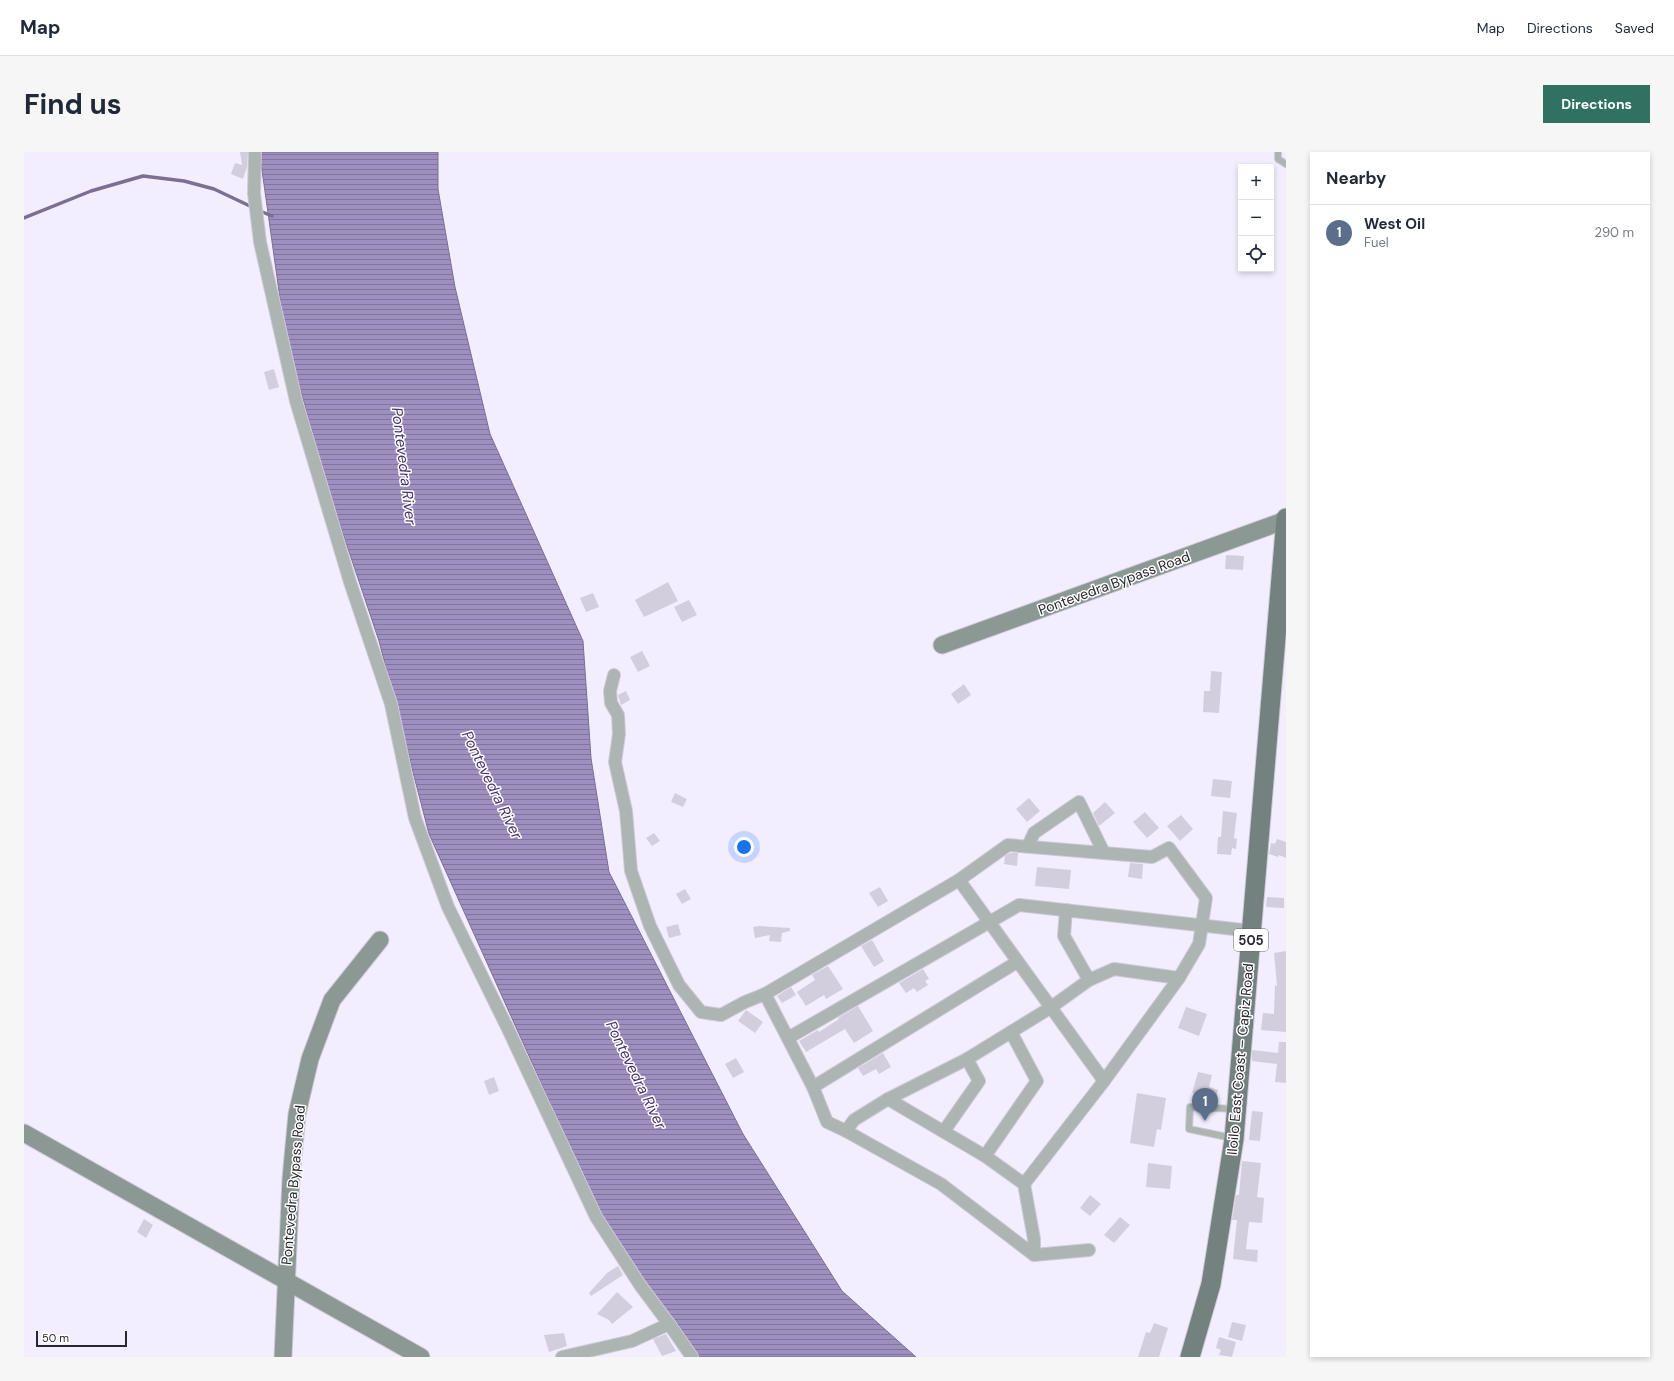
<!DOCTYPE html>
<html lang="en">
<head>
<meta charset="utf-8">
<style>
  :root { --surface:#fff; --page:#f6f6f7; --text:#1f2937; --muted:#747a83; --line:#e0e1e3; --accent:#307161 }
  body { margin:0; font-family:"DM Sans",sans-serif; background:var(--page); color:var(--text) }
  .controls { position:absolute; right:12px; top:12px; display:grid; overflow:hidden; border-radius:0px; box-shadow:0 2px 6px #0003 }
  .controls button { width:36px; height:36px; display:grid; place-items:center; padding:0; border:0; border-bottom:1px solid var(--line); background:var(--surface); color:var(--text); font:20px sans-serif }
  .scale { position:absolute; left:12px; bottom:10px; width:91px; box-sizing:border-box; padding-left:4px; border:2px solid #28272d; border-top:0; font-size:11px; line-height:14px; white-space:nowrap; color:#28272d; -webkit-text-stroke:3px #fff; paint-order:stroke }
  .you { position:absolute; left:720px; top:695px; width:14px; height:14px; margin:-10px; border:3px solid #fff; border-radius:50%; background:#1a73e8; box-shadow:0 0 0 6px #1a73e833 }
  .badge { display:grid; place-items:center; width:26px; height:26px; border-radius:50%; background:var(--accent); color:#fff; font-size:13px; font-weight:700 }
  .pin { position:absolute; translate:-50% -33px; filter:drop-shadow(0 1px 2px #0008) }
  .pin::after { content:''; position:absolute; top:21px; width:14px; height:12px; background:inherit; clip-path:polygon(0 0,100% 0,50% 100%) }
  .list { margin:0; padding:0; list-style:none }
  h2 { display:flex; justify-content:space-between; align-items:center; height:52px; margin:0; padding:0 16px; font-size:17px }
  h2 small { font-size:13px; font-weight:400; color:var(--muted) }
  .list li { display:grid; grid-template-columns:26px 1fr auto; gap:12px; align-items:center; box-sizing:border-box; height:56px; padding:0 16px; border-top:1px solid var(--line) }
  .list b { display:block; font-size:15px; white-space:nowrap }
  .list p { margin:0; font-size:13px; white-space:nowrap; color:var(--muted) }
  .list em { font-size:13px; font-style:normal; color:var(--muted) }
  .icon { flex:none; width:22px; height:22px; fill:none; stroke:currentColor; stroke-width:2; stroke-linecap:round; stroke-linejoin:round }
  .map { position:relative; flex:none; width:1262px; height:1205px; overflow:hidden; border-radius:0px }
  header { display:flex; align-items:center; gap:24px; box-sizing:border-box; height:56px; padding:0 20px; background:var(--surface); border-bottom:1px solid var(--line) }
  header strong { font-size:19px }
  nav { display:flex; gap:22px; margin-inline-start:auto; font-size:14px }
  .intro { display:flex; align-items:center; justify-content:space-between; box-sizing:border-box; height:96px; padding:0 24px }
  h1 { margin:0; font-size:28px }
  .button { padding:10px 18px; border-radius:0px; background:var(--accent); color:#fff; font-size:14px; font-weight:700 }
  main { display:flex; gap:24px; padding:0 24px }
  aside { flex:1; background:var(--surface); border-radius:0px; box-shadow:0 2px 6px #0003 }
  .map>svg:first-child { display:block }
  .water { fill:url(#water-rules); stroke:#7b7094 }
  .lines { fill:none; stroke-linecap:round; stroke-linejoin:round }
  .stream { stroke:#7b7094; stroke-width:3.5 }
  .building { fill:#d2cede }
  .service-casing { stroke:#cecad9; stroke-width:8 }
  .minor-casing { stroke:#cecad9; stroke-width:14 }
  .secondary-casing { stroke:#cecad9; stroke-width:19 }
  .primary-casing { stroke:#cecad9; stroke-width:21 }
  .service { stroke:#acb5b2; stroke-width:6 }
  .minor { stroke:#acb5b2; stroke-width:12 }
  .secondary { stroke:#8b9893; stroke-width:17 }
  .primary { stroke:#73827e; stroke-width:19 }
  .labels { text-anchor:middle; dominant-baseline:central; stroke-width:3; stroke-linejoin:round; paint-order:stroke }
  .shield { fill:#fff; stroke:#68686c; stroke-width:1 }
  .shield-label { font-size:13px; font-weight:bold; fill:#28272d }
  .street-label { font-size:14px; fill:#28272d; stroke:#fff }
  .water-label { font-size:15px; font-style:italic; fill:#48316f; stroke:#fff }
</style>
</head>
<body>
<header>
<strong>Map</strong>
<nav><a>Map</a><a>Directions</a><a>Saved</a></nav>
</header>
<div class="intro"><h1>Find us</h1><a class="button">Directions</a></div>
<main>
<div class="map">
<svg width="1262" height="1205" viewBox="0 0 1262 1205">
  <defs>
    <pattern id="water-rules" width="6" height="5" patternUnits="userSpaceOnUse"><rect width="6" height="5" fill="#9e8fc0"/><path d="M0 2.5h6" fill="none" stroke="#81759c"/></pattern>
  </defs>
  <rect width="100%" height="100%" fill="#f3eeff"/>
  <polygon class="water" points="238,0 414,0 414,37 431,135 466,282 559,489 567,606 585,720 719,982 818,1139 892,1205 668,1205 581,1073 405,682 355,489 304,337 261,182 237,11"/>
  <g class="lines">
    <g class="stream">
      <polyline points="236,59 248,64"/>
      <polyline points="0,66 67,39 119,24 160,29 190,37 228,55"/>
    </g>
  </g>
  <g class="building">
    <polygon points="216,0 224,0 223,15 219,27 207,22 211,11 218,13"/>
    <polygon points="250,217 255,235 245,238 240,220"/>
    <polygon points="1202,403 1220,404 1219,418 1201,417"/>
    <polygon points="644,430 654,449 620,465 611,448"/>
    <polygon points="569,441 575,455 562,460 556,446"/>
    <polygon points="665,448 673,463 658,470 650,455"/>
    <polygon points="618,499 626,514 614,520 606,505"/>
    <polygon points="1187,519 1198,520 1195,561 1179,560 1180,539 1186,539"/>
    <polygon points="940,532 947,543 934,552 927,542"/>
    <polygon points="602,539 606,548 597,553 594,543"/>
    <polygon points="1189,627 1208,629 1206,646 1187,644"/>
    <polygon points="651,641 663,647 659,655 647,650"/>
    <polygon points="1005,646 1016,659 1003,670 992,657"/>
    <polygon points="1081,650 1091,661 1075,674 1069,661"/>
    <polygon points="1199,659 1213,661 1210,686 1213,687 1212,697 1208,696 1207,703 1193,702 1194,685 1197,685"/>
    <polygon points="1121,660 1135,676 1123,686 1109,670"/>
    <polygon points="1157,663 1169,677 1156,689 1143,674"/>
    <polygon points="630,681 636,689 628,694 622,686"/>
    <polygon points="1253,687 1262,690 1262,706 1255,703 1254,705 1245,702 1247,691 1251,692"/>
    <polygon points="986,701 994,701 993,714 980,712 981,704"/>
    <polygon points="1106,711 1119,712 1118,727 1104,725"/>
    <polygon points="1013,715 1047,718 1045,737 1011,734"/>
    <polygon points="856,735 864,749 854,755 845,741"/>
    <polygon points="661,737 667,747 658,752 652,742"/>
    <polygon points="1243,745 1260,746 1260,756 1242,755"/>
    <polygon points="654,772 657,783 645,786 642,775"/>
    <polygon points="735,774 766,776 766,779 758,781 757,790 745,789 746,783 731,786 729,775"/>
    <polygon points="848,788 860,809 850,815 837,794"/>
    <polygon points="1262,799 1262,880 1237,878 1239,861 1250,862 1251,833 1253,834 1250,801"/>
    <polygon points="804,814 819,837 802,847 800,843 782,854 773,840 791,828 788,823"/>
    <polygon points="899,817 905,827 901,829 904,833 893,840 890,836 882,841 875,831"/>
    <polygon points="767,835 772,843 758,851 753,844"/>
    <polygon points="834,854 849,879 830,891 821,877 782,900 775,889 794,878 795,880 815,867 814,866"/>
    <polygon points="1162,855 1183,862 1175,884 1154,876"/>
    <polygon points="722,858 739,870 731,881 714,869"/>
    <polygon points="1255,890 1262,890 1262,931 1251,930 1253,912 1228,909 1228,898 1254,901"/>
    <polygon points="859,901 867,915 855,922 852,917 839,924 834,916"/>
    <polygon points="712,906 720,920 709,926 701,912"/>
    <polygon points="1174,920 1188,923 1185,935 1194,938 1191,950 1180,947 1180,944 1168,941"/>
    <polygon points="470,925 475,939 465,943 460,929"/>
    <polygon points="1113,941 1142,946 1137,978 1133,977 1130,995 1106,991"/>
    <polygon points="1228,959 1239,960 1236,989 1225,988"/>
    <polygon points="1218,1009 1237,1011 1233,1045 1240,1046 1238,1071 1225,1070 1222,1097 1234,1098 1233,1110 1209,1107 1213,1068 1208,1068 1212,1043 1215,1043"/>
    <polygon points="1124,1011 1148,1014 1146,1037 1122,1035"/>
    <polygon points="1066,1043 1077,1052 1066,1064 1056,1056"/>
    <polygon points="1096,1065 1106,1073 1090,1091 1080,1083"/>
    <polygon points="120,1067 129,1073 122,1086 113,1080"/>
    <polygon points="594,1114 599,1123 567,1144 565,1141 583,1121"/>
    <polygon points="593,1140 609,1155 588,1172 585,1168 573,1162"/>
    <polygon points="1208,1170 1222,1173 1218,1189 1204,1185"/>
    <polygon points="1130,1171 1144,1176 1135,1205 1114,1205 1122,1180 1126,1181"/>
    <polygon points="540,1181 543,1194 525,1200 520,1183"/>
    <polygon points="642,1182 652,1199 638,1204 629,1187"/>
    <polygon points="1195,1185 1212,1190 1208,1205 1195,1203 1197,1198 1192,1196"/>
  </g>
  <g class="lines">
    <g class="service-casing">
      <g id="service">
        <polyline points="1254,0 1254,7 1262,12"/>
        <polyline points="1208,986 1165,977 1166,955 1211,957"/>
      </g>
    </g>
    <g class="minor-casing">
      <g id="minor">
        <polyline points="231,0 230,41 236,90 272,249 326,430 367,552 391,666 424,755 484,877 572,1065 616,1133 645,1172 608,1189 538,1205"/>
        <polyline points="590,523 586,539 587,551 594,563 595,582 591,610 602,659 607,719 626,774 655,833 677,860 697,863 721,850 741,842"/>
        <polyline points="1004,694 1010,681 1055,650 1080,701"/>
        <polyline points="935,728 1080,929"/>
        <polyline points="1042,758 1040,784 1065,828"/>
        <polyline points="764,886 995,753 1228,779"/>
        <polyline points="789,935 803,970 822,979 917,1032 1010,1103 1065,1098"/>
        <polyline points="864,947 961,1004 1000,1032 1010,1087 1010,1103"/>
        <polyline points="822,979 830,968 864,947 943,907 1026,856 1065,828 1090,817 1155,826 1175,792 1182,746 1145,696 1128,705 984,693 935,728 741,842 789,935 993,810"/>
        <polyline points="920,979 955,929 943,907"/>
        <polyline points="961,1004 1013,929 987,880"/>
        <polyline points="1000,1032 1080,929 1155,826"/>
        <polyline points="645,1172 668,1205"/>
      </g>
    </g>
    <g class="secondary-casing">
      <g id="secondary">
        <polyline points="918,493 1262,368"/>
        <polyline points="0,981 397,1205"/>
        <polyline points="259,1205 267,1026 273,962 286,907 308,848 356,788"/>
      </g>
    </g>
    <g class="primary-casing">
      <polyline id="primary" points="1166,1205 1187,1132 1210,987 1262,366"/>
    </g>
    <use href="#service" class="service"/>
    <use href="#minor" class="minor"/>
    <use href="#secondary" class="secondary"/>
    <use href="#primary" class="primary"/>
  </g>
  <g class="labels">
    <rect class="shield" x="1210" y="777" width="34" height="22" rx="3"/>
    <g class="shield-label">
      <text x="1227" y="788">505</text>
    </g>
    <g class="street-label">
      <text transform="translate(1090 431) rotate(-20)">Pontevedra Bypass Road</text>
      <text transform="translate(1216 907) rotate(-85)">Iloilo East Coast – Capiz Road</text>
      <text transform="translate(269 1033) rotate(-85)">Pontevedra Bypass Road</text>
    </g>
    <g class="water-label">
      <text transform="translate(380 314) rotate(83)">Pontevedra River</text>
      <text transform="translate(468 633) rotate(64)">Pontevedra River</text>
      <text transform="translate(612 923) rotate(64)">Pontevedra River</text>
    </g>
  </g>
</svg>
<div class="controls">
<button>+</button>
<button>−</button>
<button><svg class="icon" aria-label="locate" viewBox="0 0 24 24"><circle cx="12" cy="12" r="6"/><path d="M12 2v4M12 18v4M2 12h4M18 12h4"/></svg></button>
</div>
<div class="scale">50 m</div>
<div class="you"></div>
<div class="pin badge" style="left:1181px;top:969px;background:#5c6f8a">1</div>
</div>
<aside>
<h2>Nearby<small></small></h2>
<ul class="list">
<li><span class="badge" style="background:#5c6f8a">1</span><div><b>West Oil</b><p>Fuel</p></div><em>290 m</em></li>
</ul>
</aside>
</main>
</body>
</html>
